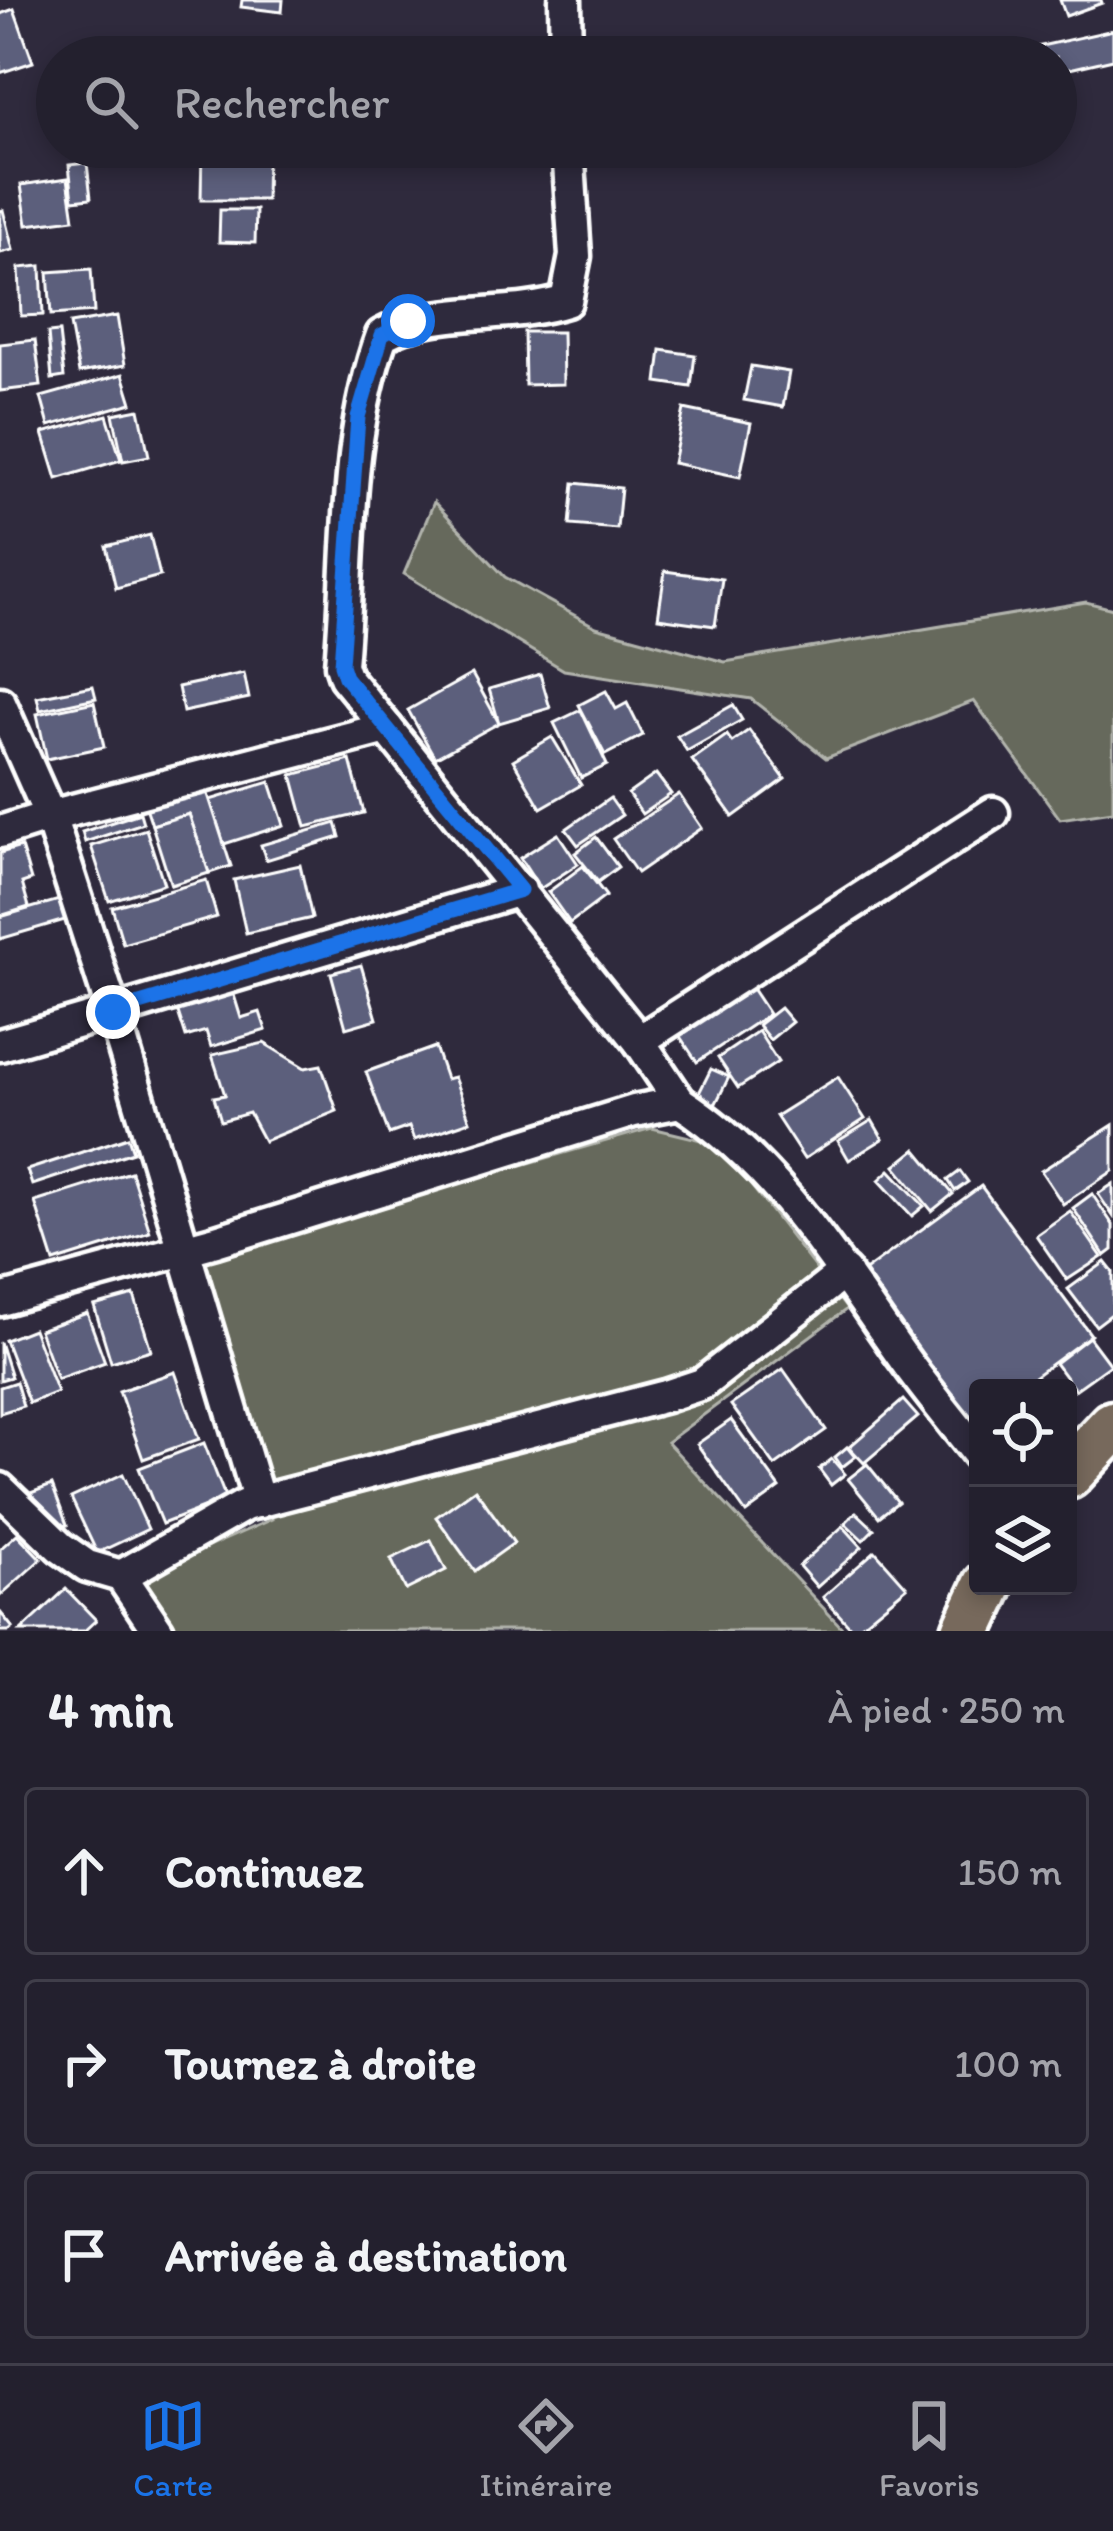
<!DOCTYPE html>
<html lang="fr">
<head>
<meta charset="utf-8">
<style>
  :root { --surface:#23202e; --page:#2b2836; --text:#f1f3f6; --muted:#a3a3aa; --line:#403e4a; --accent:#1a73e8 }
  body { margin:0; font-family:Itim,sans-serif; background:var(--page); color:var(--text) }
  .controls { position:absolute; right:36px; bottom:36px; display:grid; overflow:hidden; border-radius:12px; box-shadow:0 6px 18px #0003 }
  .controls button { width:108px; height:108px; display:grid; place-items:center; padding:0; border:0; border-bottom:3px solid var(--line); background:var(--surface); color:var(--text); font:60px sans-serif }
  .stop { position:absolute; width:36px; height:36px; margin:-27px; border:9px solid #1a73e8; border-radius:50%; background:#fff }
  .stop.end { background:#1a73e8; border-color:#fff; box-shadow:0 3px 12px #0008 }
  .list { margin:0; padding:0; list-style:none }
  h2 { display:flex; justify-content:space-between; align-items:center; height:156px; margin:0; padding:0 48px; font-size:51px }
  h2 small { font-size:39px; font-weight:400; color:var(--muted) }
  .list li { display:grid; grid-template-columns:78px 1fr auto; gap:36px; align-items:center; box-sizing:border-box; height:168px; margin:0 24px 24px; padding:0 24px; border:3px solid var(--line); border-radius:12px }
  .list b { display:block; font-size:45px; white-space:nowrap }
  .list em { font-size:39px; font-style:normal; color:var(--muted) }
  .icon { flex:none; width:66px; height:66px; fill:none; stroke:currentColor; stroke-width:2; stroke-linecap:round; stroke-linejoin:round }
  .map { position:relative; flex:none; width:1113px; height:1631px; overflow:hidden }
  .search { position:absolute; background:var(--surface); box-shadow:0 6px 18px #0003; left:36px; right:36px; top:36px; height:132px; display:flex; align-items:center; gap:30px; box-sizing:border-box; padding:0 42px; border-radius:66px; color:var(--muted); font-size:45px }
  .sheet { height:732px; background:var(--surface) }
  nav { display:flex; justify-content:space-around; align-items:center; box-sizing:border-box; height:168px; border-top:3px solid var(--line); background:var(--surface); font-size:33px; color:var(--muted) }
  nav a { display:grid; justify-items:center; gap:6px }
  nav .on { color:var(--accent) }
  .map>svg:first-child { display:block }
  .green { fill:#66695b; stroke:#b2b4ad; stroke-width:3 }
  .building { fill:#5c5f7c; stroke:#fff; stroke-width:3 }
  .lines { fill:none; stroke-linecap:round; stroke-linejoin:round }
  .minor-casing { stroke:#fff; stroke-width:39 }
  .primary-casing { stroke:#fff; stroke-width:57 }
  .minor { stroke:#2f2a3d; stroke-width:30 }
  .primary { stroke:#77695c; stroke-width:48 }
  .route { stroke:#1a73e8; stroke-width:15 }
</style>
</head>
<body>
<div class="map">
<svg width="1113" height="1631" viewBox="0 0 1113 1631">
  <rect width="100%" height="100%" fill="#2f2a3d"/>
  <filter id="ink" filterUnits="userSpaceOnUse"><feTurbulence type="fractalNoise" baseFrequency=".00833" numOctaves="2"/><feDisplacementMap in="SourceGraphic" scale="24" xChannelSelector="R" yChannelSelector="G"/><feConvolveMatrix kernelMatrix="1 2 1 2 8 2 1 2 1" color-interpolation-filters="sRGB"/></filter>
  <g filter="url(#ink)">
    <g class="green">
      <polygon points="434,502 505,577 596,627 725,662 1086,602 1113,609 1113,811 1060,819 974,701 826,758 751,699 564,670 404,574"/>
      <polygon points="652,1128 719,1144 847,1309 667,1442 845,1631 174,1631 137,1578 272,1519 196,1258"/>
    </g>
    <g class="building">
      <polygon points="242,0 283,0 282,12 241,7"/>
      <polygon points="1060,0 1101,0 1102,3 1066,16"/>
      <polygon points="14,9 33,62 0,73 0,14"/>
      <polygon points="1113,30 1113,59 1056,72 1056,57 1030,57 1028,49"/>
      <polygon points="202,147 267,147 266,200 201,200"/>
      <polygon points="87,163 91,198 73,200 69,165"/>
      <polygon points="68,178 74,219 27,225 21,185"/>
      <polygon points="3,210 13,250 0,253 0,211"/>
      <polygon points="220,210 256,210 255,243 219,242"/>
      <polygon points="41,266 43,315 21,316 19,268"/>
      <polygon points="91,269 94,312 51,315 48,272"/>
      <polygon points="117,316 125,365 79,373 70,324"/>
      <polygon points="59,332 64,377 52,379 48,333"/>
      <polygon points="524,332 562,332 563,384 525,385"/>
      <polygon points="35,340 41,386 0,391 0,344"/>
      <polygon points="661,350 695,355 691,387 657,382"/>
      <polygon points="751,366 789,372 783,407 744,400"/>
      <polygon points="123,374 132,403 49,426 41,397"/>
      <polygon points="139,409 149,456 123,461 113,414"/>
      <polygon points="684,409 751,423 740,477 673,463"/>
      <polygon points="107,415 121,460 57,479 43,433"/>
      <polygon points="574,483 621,488 617,529 570,525"/>
      <polygon points="150,535 160,576 116,588 106,546"/>
      <polygon points="665,571 722,579 715,626 658,618"/>
      <polygon points="244,673 249,698 183,712 178,687"/>
      <polygon points="472,674 499,723 435,758 408,710"/>
      <polygon points="540,674 550,708 499,723 489,689"/>
      <polygon points="93,686 96,698 40,710 37,697"/>
      <polygon points="606,691 616,709 627,703 643,735 605,755 579,705"/>
      <polygon points="94,702 104,747 47,759 37,714"/>
      <polygon points="733,705 742,720 687,751 677,736"/>
      <polygon points="581,710 607,765 581,778 554,723"/>
      <polygon points="749,730 785,779 733,817 692,760 727,735 732,742"/>
      <polygon points="552,737 581,785 541,808 513,760"/>
      <polygon points="350,760 364,813 306,827 292,775"/>
      <polygon points="656,774 671,794 642,814 628,794"/>
      <polygon points="270,782 284,825 224,844 210,800"/>
      <polygon points="206,788 231,866 209,873 189,814 152,825 146,807"/>
      <polygon points="679,794 702,828 637,873 613,839"/>
      <polygon points="610,798 622,815 578,845 566,829"/>
      <polygon points="140,813 143,823 85,842 82,832"/>
      <polygon points="189,814 209,873 171,885 152,825"/>
      <polygon points="336,823 340,837 266,860 261,845"/>
      <polygon points="146,829 164,884 109,901 91,846"/>
      <polygon points="558,834 578,864 540,889 520,858"/>
      <polygon points="596,837 618,867 598,882 575,853"/>
      <polygon points="21,847 31,880 22,883 29,907 0,916 0,853"/>
      <polygon points="300,865 312,918 246,933 234,880"/>
      <polygon points="583,866 606,896 570,923 548,892"/>
      <polygon points="206,880 217,917 123,944 112,907"/>
      <polygon points="59,900 65,920 0,939 0,917"/>
      <polygon points="361,965 377,1019 346,1028 331,973"/>
      <polygon points="745,978 769,1014 697,1062 673,1026"/>
      <polygon points="233,992 241,1018 260,1012 266,1030 211,1047 206,1031 186,1037 177,1009"/>
      <polygon points="780,1008 792,1022 770,1040 758,1025"/>
      <polygon points="758,1031 778,1062 738,1088 718,1058"/>
      <polygon points="264,1043 305,1068 321,1065 337,1111 264,1141 249,1113 221,1121 214,1097 225,1095 212,1055"/>
      <polygon points="435,1047 446,1079 454,1077 470,1121 414,1140 409,1127 389,1134 366,1072"/>
      <polygon points="711,1069 729,1077 714,1107 696,1099"/>
      <polygon points="838,1077 865,1119 804,1159 776,1116"/>
      <polygon points="872,1120 883,1139 849,1160 838,1141"/>
      <polygon points="1113,1125 1113,1171 1063,1204 1041,1171"/>
      <polygon points="128,1137 133,1152 32,1185 27,1170"/>
      <polygon points="916,1149 953,1194 932,1211 895,1166"/>
      <polygon points="890,1170 924,1206 912,1216 879,1180"/>
      <polygon points="960,1171 968,1182 955,1191 948,1180"/>
      <polygon points="131,1172 150,1232 54,1262 35,1202"/>
      <polygon points="1113,1184 1113,1216 1098,1194"/>
      <polygon points="981,1186 1091,1335 1019,1388 978,1388 978,1418 969,1424 859,1275"/>
      <polygon points="1092,1194 1113,1225 1113,1250 1105,1256 1073,1208"/>
      <polygon points="1070,1211 1102,1257 1067,1280 1036,1235"/>
      <polygon points="1105,1262 1113,1272 1113,1313 1096,1326 1068,1289"/>
      <polygon points="134,1295 151,1350 111,1362 94,1306"/>
      <polygon points="87,1313 105,1362 57,1379 39,1330"/>
      <polygon points="33,1329 57,1392 29,1403 5,1340"/>
      <polygon points="1089,1337 1110,1365 1075,1390 1055,1363"/>
      <polygon points="0,1342 11,1377 0,1380"/>
      <polygon points="783,1369 826,1430 775,1466 731,1405"/>
      <polygon points="175,1372 199,1439 143,1459 119,1391"/>
      <polygon points="16,1382 23,1406 0,1413 0,1387"/>
      <polygon points="903,1400 918,1417 864,1463 849,1447"/>
      <polygon points="731,1420 780,1488 746,1513 697,1444"/>
      <polygon points="204,1443 226,1499 162,1524 139,1468"/>
      <polygon points="847,1447 855,1457 842,1467 835,1457"/>
      <polygon points="832,1459 845,1474 831,1485 819,1469"/>
      <polygon points="867,1464 898,1502 879,1517 848,1479"/>
      <polygon points="123,1474 148,1529 97,1553 71,1498"/>
      <polygon points="52,1485 67,1525 56,1527 28,1494"/>
      <polygon points="475,1489 514,1543 475,1571 436,1517"/>
      <polygon points="856,1512 874,1529 863,1540 845,1523"/>
      <polygon points="843,1526 862,1547 817,1587 799,1566"/>
      <polygon points="17,1534 41,1559 0,1596 0,1549"/>
      <polygon points="431,1540 446,1570 406,1590 391,1559"/>
      <polygon points="875,1551 907,1587 854,1631 823,1597"/>
      <polygon points="66,1589 96,1620 84,1631 21,1631"/>
      <polygon points="0,1612 13,1628 9,1631 0,1631"/>
    </g>
    <g class="lines">
      <g class="minor-casing">
        <g id="minor">
          <polyline points="565,0 566,57"/>
          <polyline points="0,703 50,816 0,832"/>
          <path d="M387,728L345,677L341,665C351,555 344,439 382,335C437,305 506,320 566,301L575,256L568,147"/>
          <polyline points="520,890 113,1012 50,816 387,728 639,1041 680,1102"/>
          <polyline points="639,1041 993,813"/>
          <polyline points="0,1045 113,1012 259,1502"/>
          <path d="M0,1300L216,1241L634,1111L680,1102C779,1166 837,1265 904,1359C927,1391 953,1422 978,1454"/>
          <polyline points="0,1489 60,1547 87,1566 121,1576 158,1631"/>
          <polyline points="121,1576 245,1505 666,1396 702,1384 845,1272"/>
        </g>
      </g>
      <g class="primary-casing">
        <g id="primary">
          <polyline points="1068,1474 1113,1426"/>
          <polyline points="967,1631 988,1586"/>
        </g>
      </g>
      <use href="#minor" class="minor"/>
      <use href="#primary" class="primary"/>
    </g>
  </g>
  <g class="lines" filter="url(#ink)">
    <polyline class="route" points="113,1012 520,890 345,677 341,665 358,417 382,335 408,321"/>
  </g>
</svg>
<div class="controls">
<button><svg class="icon" aria-label="locate" viewBox="0 0 24 24"><circle cx="12" cy="12" r="6"/><path d="M12 2v4M12 18v4M2 12h4M18 12h4"/></svg></button>
<button><svg class="icon" aria-label="layers" viewBox="0 0 24 24"><path d="M12 4l9 5-9 5-9-5zM3 14l9 5 9-5"/></svg></button>
</div>
<div class="stop" style="left:408px;top:321px"></div>
<div class="stop end" style="left:113px;top:1012px"></div>
<div class="search"><svg class="icon" aria-label="search" viewBox="0 0 24 24"><circle cx="10" cy="10" r="6"/><path d="M15 15l6 6"/></svg>Rechercher</div>
</div>
<section class="sheet">
<h2>4 min<small>À pied · 250 m</small></h2>
<ul class="list">
<li><svg class="icon" aria-label="ahead" viewBox="0 0 24 24"><path d="M12 20V5M6 11l6-6 6 6"/></svg><div><b>Continuez</b></div><em>150 m</em></li>
<li><svg class="icon" aria-label="right" viewBox="0 0 24 24"><path d="M7 20v-9h11M14 6l5 5-5 5"/></svg><div><b>Tournez à droite</b></div><em>100 m</em></li>
<li><svg class="icon" aria-label="arrive" viewBox="0 0 24 24"><path d="M6 21V4h12l-3 4 3 4H6"/></svg><div><b>Arrivée à destination</b></div></li>
</ul>
</section>
<nav>
<a class="on"><svg class="icon" aria-label="map" viewBox="0 0 24 24"><path d="M3 6l6-2 6 2 6-2v14l-6 2-6-2-6 2zM9 4v14M15 6v14"/></svg>Carte</a>
<a><svg class="icon" aria-label="directions" viewBox="0 0 24 24"><path d="M12 3l9 9-9 9-9-9zM9 14v-3h6M13 9l2 2-2 2"/></svg>Itinéraire</a>
<a><svg class="icon" aria-label="saved" viewBox="0 0 24 24"><path d="M7 4h10v16l-5-4-5 4z"/></svg>Favoris</a>
</nav>
</body>
</html>
